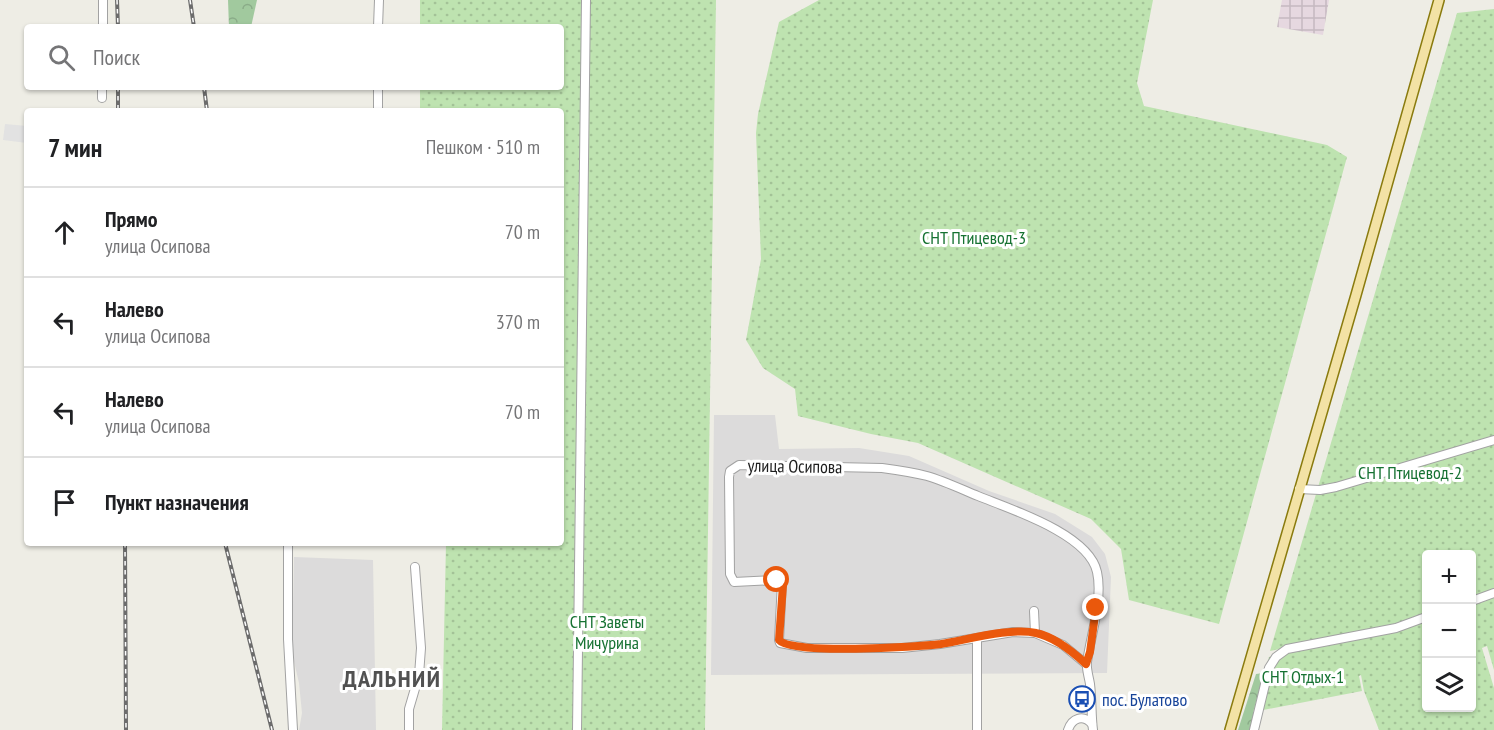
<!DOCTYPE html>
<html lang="ru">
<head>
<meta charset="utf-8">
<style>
  :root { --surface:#fff; --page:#f6f6f6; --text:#202124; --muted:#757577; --line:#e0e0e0 }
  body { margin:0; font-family:"PT Sans Narrow",sans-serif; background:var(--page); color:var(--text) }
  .controls { position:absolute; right:18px; bottom:18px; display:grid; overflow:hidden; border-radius:6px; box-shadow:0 2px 4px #0004 }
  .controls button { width:54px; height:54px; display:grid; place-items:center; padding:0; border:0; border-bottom:2px solid var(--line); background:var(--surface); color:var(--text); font:30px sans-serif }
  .stop { position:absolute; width:18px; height:18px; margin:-14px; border:4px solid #ea580c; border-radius:50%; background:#fff }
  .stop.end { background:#ea580c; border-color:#fff; box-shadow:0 2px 6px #0008 }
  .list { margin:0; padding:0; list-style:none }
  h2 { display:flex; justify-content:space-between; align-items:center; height:78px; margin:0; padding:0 24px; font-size:26px }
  h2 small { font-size:20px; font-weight:400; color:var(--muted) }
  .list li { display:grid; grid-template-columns:39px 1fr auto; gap:18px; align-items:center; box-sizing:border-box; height:90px; padding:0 24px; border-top:2px solid var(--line) }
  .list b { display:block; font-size:22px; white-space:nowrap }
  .list p { margin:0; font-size:20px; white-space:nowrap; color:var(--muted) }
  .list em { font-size:20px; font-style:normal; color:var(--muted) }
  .icon { flex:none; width:33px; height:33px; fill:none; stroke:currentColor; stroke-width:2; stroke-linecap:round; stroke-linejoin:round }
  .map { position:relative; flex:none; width:1494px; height:730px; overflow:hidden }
  .search { position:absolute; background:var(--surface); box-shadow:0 2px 4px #0004; left:24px; top:24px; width:540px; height:66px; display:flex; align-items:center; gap:15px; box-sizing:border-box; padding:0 21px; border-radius:6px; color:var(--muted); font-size:22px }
  .panel { position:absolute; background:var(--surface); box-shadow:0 2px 4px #0004; left:24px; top:108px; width:540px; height:438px; border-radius:6px }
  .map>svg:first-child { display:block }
  .residential { fill:#dcdbdb }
  .industrial { fill:url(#industrial-grid) }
  .forest { fill:url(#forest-crowns) }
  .garden { fill:url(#garden-dots) }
  .parking { fill:#e2e2e2 }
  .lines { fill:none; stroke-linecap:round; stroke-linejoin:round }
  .minor-casing { stroke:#a2a2a2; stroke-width:10 }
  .major-casing { stroke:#8a7b0e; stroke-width:12 }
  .minor { stroke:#fff; stroke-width:8 }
  .major { stroke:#f3e2a5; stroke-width:9 }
  .rail-casing { stroke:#6c6c6c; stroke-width:4 }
  .rail { stroke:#fff; stroke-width:1.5; stroke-dasharray:4.5; stroke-linecap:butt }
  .route { stroke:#ea580c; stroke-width:8 }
  .labels { text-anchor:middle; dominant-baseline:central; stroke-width:6; stroke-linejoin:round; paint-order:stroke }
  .park-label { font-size:18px; fill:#167232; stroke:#fff }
  .street-label { font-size:18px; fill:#1e1e1e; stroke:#fff }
  .transit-label { font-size:18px; fill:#164399; stroke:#fff; text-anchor:start }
  .district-label { font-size:24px; font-weight:bold; letter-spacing:1.5px; fill:#515151; stroke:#fff }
</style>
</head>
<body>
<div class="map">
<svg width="1494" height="730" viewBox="0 0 1494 730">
  <defs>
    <pattern id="industrial-grid" width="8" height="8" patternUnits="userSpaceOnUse" patternTransform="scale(1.5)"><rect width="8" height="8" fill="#e6d8e0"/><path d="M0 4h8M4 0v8" fill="none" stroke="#c5b9c0"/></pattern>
    <pattern id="forest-crowns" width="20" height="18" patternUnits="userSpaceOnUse" patternTransform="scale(1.5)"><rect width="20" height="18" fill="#a1c99e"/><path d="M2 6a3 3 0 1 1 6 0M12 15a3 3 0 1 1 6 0" fill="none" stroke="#8aac88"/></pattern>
    <pattern id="garden-dots" width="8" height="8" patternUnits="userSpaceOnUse" patternTransform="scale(1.5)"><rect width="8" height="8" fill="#bee3b0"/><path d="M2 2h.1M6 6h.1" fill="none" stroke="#a3c297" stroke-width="1.8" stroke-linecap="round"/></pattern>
  </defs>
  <rect width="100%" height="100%" fill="#eeede5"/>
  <g class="residential">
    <polygon points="714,415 775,415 779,449 859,448 909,456 989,491 1055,514 1092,537 1105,554 1111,577 1107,673 711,675"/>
    <polygon points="294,557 373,560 376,730 299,730 302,713 299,683 292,653"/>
  </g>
  <polygon class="industrial" points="1282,0 1329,0 1323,35 1277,27"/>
  <g class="forest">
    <polygon points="228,0 257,0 251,27 229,27"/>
    <polygon points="1263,673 1264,679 1251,730 1238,730 1256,674"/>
  </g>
  <g class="garden">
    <polygon points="420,0 716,0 705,730 442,730 446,543 561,543 561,111 420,111 420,87 561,87 561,27 420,27"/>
    <polygon points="819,0 1153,0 1137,83 1144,106 1327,145 1347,157 1219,624 1129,600 1121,549 1091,519 918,443 871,434 798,416 795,389 763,368 746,340 761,259 756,133 758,114 779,22"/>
    <polygon points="1494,9 1494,591 1472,599 1472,554 1426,554 1426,615 1395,626 1270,651 1457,13"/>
    <polygon points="1494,596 1494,670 1487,646 1482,648 1494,688 1494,730 1379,730 1364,691 1361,675 1359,676 1362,691 1253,712 1269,657 1426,620 1426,708 1472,708 1472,604"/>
  </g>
  <polygon class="parking" points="5,124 27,126 27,143 3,140"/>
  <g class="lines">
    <g class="minor-casing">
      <g id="minor">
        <polyline points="103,27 103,0"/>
        <polyline points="378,27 379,0"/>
        <polyline points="102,98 102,87"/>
        <polyline points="378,111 378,87"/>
        <polyline points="1299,489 1320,490 1336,487 1494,440"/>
        <polyline points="288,543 288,639 293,730"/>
        <polyline points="1472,601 1494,593"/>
        <polyline points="1034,611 1035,633"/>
        <path d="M1086,664L1063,645L1035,633L1013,632L940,644L902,648H807L780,643L779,640L782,582L777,580L734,582L730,574L729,477L730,471L739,465L882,468C897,470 912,472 927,476C944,481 961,489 978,496C1010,509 1089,534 1097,572C1103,598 1091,635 1087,662C1086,669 1089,677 1090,684C1092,700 1091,715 1093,730"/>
        <polyline points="409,730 409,709 419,675 421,648 415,567"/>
        <polyline points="577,730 586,0"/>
        <polyline points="977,730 977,638"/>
        <path d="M1068,730C1072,718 1083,714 1092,724"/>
        <polyline points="1254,730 1269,668 1276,657 1287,649 1396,628 1426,617"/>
      </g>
    </g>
    <g class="major-casing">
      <polyline id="major" points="1230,730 1356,295 1439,0"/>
    </g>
    <use href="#minor" class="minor"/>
    <use href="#major" class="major"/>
    <g class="rail-casing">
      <g id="rail">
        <polyline points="117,0 118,27"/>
        <polyline points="190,0 194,27"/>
        <polyline points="118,87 118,111"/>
        <polyline points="204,87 207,111"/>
        <polyline points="125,543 126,730"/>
        <polyline points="225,543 272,730"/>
      </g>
    </g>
    <use href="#rail" class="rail"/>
  </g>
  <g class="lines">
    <path class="route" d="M777,580L783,585L779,640C791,655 917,647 941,644C966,640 1012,627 1036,633C1055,637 1072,651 1086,664L1090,652L1096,608"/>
  </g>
  <defs>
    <g id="bus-ring" transform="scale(1.35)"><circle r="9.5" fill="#fff" stroke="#1a4fb4" stroke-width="1.5"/><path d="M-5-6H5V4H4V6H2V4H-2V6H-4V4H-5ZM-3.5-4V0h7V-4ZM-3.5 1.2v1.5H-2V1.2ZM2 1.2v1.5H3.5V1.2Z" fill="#1a4fb4"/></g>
  </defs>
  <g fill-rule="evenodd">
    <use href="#bus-ring" x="1082" y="699"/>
  </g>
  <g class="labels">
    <g class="park-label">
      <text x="974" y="237">СНТ Птицевод-3</text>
      <text x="1410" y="472">СНТ Птицевод-2</text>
      <text x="607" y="621">СНТ Заветы<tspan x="607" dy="21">Мичурина</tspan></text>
      <text x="1303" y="676">СНТ Отдых-1</text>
    </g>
    <g class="street-label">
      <text transform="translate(795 466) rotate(1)">улица Осипова</text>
    </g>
    <g class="transit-label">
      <text x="1102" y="699">пос. Булатово</text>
    </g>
    <g class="district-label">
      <text x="392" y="678">ДАЛЬНИЙ</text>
    </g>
  </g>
</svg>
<div class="controls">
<button>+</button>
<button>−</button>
<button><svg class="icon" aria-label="layers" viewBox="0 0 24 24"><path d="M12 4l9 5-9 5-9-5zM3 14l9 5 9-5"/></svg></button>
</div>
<div class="stop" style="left:777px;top:580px"></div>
<div class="stop end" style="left:1096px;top:608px"></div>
<div class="search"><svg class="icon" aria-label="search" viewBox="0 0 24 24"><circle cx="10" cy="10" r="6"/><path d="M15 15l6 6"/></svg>Поиск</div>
<section class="panel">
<h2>7 мин<small>Пешком · 510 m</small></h2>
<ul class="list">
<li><svg class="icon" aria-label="ahead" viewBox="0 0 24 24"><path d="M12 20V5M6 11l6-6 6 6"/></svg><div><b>Прямо</b><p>улица Осипова</p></div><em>70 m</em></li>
<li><svg class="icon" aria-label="left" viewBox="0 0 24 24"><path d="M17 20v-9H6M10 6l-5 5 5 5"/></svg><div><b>Налево</b><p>улица Осипова</p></div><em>370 m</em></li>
<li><svg class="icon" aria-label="left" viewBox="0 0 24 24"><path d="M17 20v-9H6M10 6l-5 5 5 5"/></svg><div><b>Налево</b><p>улица Осипова</p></div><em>70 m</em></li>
<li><svg class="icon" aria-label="arrive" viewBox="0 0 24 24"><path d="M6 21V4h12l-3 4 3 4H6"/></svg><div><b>Пункт назначения</b></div></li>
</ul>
</section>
</div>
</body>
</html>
